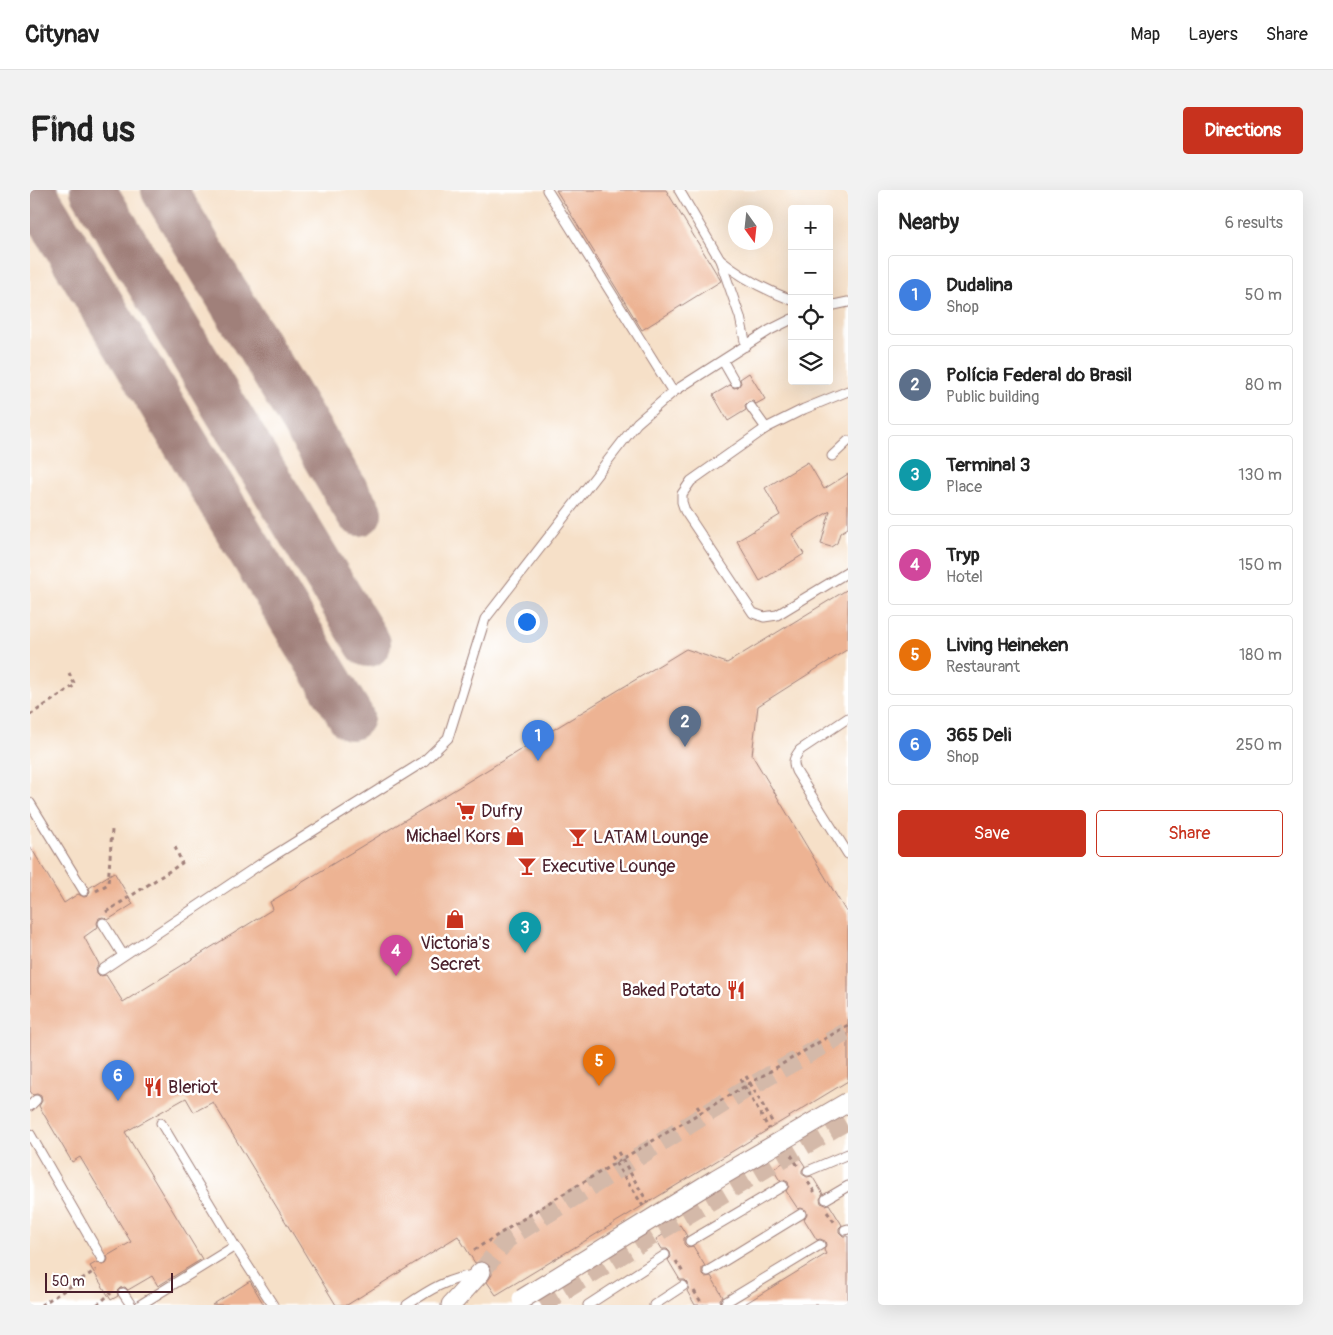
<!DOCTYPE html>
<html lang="en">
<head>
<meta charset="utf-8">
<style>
  :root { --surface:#fff; --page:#f2f2f2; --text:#222; --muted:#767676; --line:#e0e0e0; --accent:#c8321e }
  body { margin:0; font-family:Pangolin,sans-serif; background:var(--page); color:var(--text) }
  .controls { position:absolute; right:15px; top:15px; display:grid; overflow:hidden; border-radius:5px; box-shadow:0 5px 20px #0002 }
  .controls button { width:45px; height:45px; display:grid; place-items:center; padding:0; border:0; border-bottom:1px solid var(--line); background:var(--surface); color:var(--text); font:25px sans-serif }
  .compass { position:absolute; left:698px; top:15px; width:45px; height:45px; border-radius:50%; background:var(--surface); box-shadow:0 5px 20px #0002; rotate:165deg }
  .scale { position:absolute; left:15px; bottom:12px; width:128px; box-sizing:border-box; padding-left:5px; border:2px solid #4a1f2b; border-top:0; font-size:14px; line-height:18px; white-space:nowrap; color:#4a1f2b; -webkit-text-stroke:4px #fff; paint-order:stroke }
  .you { position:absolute; left:496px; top:431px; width:18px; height:18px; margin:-12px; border:4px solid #fff; border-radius:50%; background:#1a73e8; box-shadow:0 0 0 8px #1a73e833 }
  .badge { display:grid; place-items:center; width:32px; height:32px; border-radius:50%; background:var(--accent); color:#fff; font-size:16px; font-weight:700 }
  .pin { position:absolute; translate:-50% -41px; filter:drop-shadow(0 1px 2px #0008) }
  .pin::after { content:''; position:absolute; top:26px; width:18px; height:15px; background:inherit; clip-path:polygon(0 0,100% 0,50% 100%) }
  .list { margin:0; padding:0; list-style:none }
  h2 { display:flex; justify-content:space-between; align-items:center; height:65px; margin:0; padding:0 20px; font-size:21px }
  h2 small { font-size:16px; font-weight:400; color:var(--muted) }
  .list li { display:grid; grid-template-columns:32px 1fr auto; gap:15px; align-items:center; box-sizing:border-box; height:80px; margin:0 10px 10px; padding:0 10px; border:1px solid var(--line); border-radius:5px }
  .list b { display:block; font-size:19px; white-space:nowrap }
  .list p { margin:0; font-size:16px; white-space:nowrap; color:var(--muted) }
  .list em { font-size:16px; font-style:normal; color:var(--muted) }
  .actions { display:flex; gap:10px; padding:15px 20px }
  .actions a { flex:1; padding:11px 0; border:1px solid var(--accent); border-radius:5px; text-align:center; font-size:18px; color:var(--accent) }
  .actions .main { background:var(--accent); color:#fff }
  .icon { flex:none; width:28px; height:28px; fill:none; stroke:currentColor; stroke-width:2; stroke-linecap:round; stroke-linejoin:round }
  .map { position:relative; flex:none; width:818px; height:1115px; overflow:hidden; border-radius:5px }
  header { display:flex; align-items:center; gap:30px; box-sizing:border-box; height:70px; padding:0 25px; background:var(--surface); border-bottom:1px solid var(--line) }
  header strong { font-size:24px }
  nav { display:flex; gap:28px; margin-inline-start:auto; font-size:18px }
  .intro { display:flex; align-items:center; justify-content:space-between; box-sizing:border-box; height:120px; padding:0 30px }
  h1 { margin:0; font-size:35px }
  .button { padding:12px 22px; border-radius:5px; background:var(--accent); color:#fff; font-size:18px; font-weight:700 }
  main { display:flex; gap:30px; padding:0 30px }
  aside { flex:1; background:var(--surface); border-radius:5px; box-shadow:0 5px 20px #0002 }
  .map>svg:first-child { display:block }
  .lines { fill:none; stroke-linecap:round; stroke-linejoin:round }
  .taxiway { stroke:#a0807a; stroke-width:46 }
  .building { fill:#edb393 }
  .street-tunnel { stroke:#d4b9a9; stroke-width:19; stroke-dasharray:19 9; stroke-linecap:butt }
  .lane-casing { stroke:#a0807a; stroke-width:11 }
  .street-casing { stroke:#a0807a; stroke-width:21 }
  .path { stroke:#a0807a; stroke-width:3; stroke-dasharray:4 4; stroke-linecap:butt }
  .lane { stroke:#fff; stroke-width:9 }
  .street { stroke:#fff; stroke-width:19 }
  .street-bridge-casing { stroke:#a0807a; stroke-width:21; stroke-linecap:butt }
  .path-bridge { stroke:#a0807a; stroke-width:3; stroke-dasharray:4 4; stroke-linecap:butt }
  .street-bridge { stroke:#fff; stroke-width:19 }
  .labels { text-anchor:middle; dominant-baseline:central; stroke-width:5; stroke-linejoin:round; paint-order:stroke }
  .poi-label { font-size:18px; fill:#4a1f2b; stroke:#fff; text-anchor:start }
</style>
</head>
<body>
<header>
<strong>Citynav</strong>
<nav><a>Map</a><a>Layers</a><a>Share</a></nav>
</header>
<div class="intro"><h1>Find us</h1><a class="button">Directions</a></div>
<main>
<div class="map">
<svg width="818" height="1115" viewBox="0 0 818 1115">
  <rect width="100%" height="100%" fill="#fff"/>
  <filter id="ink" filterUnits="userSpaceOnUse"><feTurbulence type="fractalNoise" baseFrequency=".02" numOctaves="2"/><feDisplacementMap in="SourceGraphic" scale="10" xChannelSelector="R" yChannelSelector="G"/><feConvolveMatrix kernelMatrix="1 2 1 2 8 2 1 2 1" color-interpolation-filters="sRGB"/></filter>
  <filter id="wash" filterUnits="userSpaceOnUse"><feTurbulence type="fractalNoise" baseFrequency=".0096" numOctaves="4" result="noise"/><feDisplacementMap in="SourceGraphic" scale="20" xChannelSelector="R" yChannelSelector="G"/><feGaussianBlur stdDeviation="1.12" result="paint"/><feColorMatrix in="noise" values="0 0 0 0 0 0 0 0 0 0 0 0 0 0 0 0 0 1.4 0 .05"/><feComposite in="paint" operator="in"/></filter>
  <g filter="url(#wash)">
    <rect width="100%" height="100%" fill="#f6e0c8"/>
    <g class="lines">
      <g class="taxiway">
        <polyline points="2,0 321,527"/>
        <polyline points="63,0 338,454"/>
        <polyline points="134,0 329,323"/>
      </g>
    </g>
    <g id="blocks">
      <g class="building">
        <polygon points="526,0 636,0 691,91 612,140"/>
        <polygon points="719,183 735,209 726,214 723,211 718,212 715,215 716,220 698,231 683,205 700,195 704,198 708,197 711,193 710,189"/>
        <polygon points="778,272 794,299 818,284 818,338 810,343 807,353 801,357 791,354 800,321 762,344 774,364 730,391 707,351 750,325 735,298"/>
        <polygon points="818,399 818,459 728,516 722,565 818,725 818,891 466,1105 457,1092 462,1085 462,1078 459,1074 454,1071 445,1073 428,1046 317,1115 306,1115 183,912 164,922 156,908 95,942 172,1069 128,1096 122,1086 98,1100 95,1097 90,1098 87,1101 88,1106 81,1110 60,1076 67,1072 72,1075 76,1074 78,1069 77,1066 101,1052 50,967 42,972 9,916 12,911 11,906 7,904 3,905 0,901 0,656 34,713 48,704 54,707 58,706 60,701 59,698 84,682 103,714 78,730 73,727 69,728 67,733 68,737 54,747 69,774 66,778 67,783 70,786 76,785 93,812 243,719 240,712 656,459 697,473"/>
        <polygon points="767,964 775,976 772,980 772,984 777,987 782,986 793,1004 790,1009 791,1013 796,1015 799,1014 812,1035 809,1038 809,1042 813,1046 818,1046 818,1115 713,1115 796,1064 794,1060 796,1055 795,1051 790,1049 787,1050 774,1029 777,1024 776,1020 771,1018 768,1019 756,1001 759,996 758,992 753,990 750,991 743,979"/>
        <polygon points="650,1035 657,1046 654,1048 654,1054 657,1057 663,1056 675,1076 672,1078 672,1084 675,1087 681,1086 693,1107 690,1109 691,1115 665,1115 657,1101 659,1098 658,1093 655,1090 650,1090 638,1070 641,1067 640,1062 637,1059 632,1059 626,1049"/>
        <polygon points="220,1091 234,1115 182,1115"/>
      </g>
    </g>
  </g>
  <g filter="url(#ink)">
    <use href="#blocks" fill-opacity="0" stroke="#a0807a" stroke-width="1"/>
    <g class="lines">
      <g class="street-tunnel">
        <polyline points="451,1082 477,1049 716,899 818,841"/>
        <polyline points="511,1115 628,1042 818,930"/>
      </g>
      <g class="lane-casing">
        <g id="lane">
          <polyline points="517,0 643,202"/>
          <polyline points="649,0 690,70 710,127 716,156"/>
          <path d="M690,70C712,88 735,100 762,110"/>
          <polyline points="799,116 818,112"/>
          <polyline points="693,171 705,192"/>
          <polyline points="721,217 736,238 774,219 818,201"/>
          <polyline points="736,238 661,291 652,304 652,312 655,321 723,423 734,427 747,425 818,382"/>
          <polyline points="802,266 818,251"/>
          <path d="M818,528L770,560C764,568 762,572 766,581L818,664"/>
          <polyline points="0,613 54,701"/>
          <polyline points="73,733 93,765"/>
          <polyline points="72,780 232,673 393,572 418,548 455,429 607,233 643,202 740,140 762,129"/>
          <polyline points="0,916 6,910"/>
          <polyline points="131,933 205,1056 243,1115"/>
          <polyline points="0,944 72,1069"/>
          <polyline points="778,981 818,964"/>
          <polyline points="796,1009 818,996"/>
          <polyline points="815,1040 818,1039"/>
          <polyline points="660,1051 753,996"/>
          <polyline points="678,1081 771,1024"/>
          <polyline points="93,1103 101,1115"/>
          <polyline points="696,1112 790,1055"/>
          <polyline points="110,1115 205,1056"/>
          <path d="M377,1115C399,1100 418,1088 445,1085"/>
          <polyline points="558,1115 635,1065"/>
          <polyline points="624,1115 653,1096"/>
        </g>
      </g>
      <g class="street-casing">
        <polyline id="street" points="421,1115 451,1082"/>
      </g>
      <g class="path">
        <polyline points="0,525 45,495 39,483"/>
        <polyline points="66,701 78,694 82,640"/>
        <polyline points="76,722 152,673 145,657"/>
        <polyline points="716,886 744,935"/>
        <polyline points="667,916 671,922"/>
        <polyline points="588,962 618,1013"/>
        <polyline points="761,965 768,976"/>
        <polyline points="581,966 613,1016"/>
        <polyline points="778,992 786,1004"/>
        <polyline points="797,1022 805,1033"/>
        <polyline points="444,1060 523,1010 818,835"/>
        <polyline points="646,1071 654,1084"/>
        <polyline points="664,1101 673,1115"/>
        <polyline points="11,1115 66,1080"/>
        <polyline points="67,1115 81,1103"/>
      </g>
      <use href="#lane" class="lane"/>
      <use href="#street" class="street"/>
      <g class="street-bridge-casing">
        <polyline id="street-bridge" points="492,1109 686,989 818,912"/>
      </g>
      <polyline class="path-bridge" points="710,889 739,939"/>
      <use href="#street-bridge" class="street-bridge"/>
    </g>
  </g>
  <defs>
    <g id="supermarket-bare" transform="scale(1.5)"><path d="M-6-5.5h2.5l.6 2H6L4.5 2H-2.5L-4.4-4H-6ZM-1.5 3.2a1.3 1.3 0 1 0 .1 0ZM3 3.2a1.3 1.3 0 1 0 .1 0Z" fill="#c8321e" stroke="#fff" stroke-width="2.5" paint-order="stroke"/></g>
    <g id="shop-bare" transform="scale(1.5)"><path d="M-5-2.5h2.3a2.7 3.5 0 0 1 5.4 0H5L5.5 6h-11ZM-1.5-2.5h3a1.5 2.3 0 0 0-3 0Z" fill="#c8321e" stroke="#fff" stroke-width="2.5" paint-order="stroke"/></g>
    <g id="bar-bare" transform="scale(1.5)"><path d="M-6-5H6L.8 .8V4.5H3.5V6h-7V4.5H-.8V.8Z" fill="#c8321e" stroke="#fff" stroke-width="2.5" paint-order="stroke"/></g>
    <g id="restaurant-bare" transform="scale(1.5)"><path d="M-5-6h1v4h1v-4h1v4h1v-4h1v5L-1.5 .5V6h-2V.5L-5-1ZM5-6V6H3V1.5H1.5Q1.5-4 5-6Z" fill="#c8321e" stroke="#fff" stroke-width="2.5" paint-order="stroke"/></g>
  </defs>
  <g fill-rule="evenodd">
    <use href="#supermarket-bare" x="436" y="621"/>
    <use href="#shop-bare" x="485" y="646"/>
    <use href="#bar-bare" x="548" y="647"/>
    <use href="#bar-bare" x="497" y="676"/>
    <use href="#shop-bare" x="425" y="729"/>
    <use href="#restaurant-bare" x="706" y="800"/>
    <use href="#restaurant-bare" x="123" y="897"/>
  </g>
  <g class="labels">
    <g class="poi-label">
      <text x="451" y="621">Dufry</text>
      <text x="470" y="646" text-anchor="end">Michael Kors</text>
      <text x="563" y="647">LATAM Lounge</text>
      <text x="512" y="676">Executive Lounge</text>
      <text x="425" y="753" text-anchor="middle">Victoria's<tspan x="425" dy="21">Secret</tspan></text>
      <text x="691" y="800" text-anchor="end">Baked Potato</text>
      <text x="138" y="897">Bleriot</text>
    </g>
  </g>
</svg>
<div class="controls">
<button>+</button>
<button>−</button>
<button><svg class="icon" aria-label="locate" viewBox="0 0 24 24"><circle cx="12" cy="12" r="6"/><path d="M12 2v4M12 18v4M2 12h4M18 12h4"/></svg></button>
<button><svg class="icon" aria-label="layers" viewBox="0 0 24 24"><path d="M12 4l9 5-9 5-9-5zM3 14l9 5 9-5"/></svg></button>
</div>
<svg class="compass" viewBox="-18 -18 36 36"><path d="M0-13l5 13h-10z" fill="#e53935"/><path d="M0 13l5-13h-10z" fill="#767676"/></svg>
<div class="scale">50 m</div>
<div class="you"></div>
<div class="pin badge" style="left:508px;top:571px;background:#3f7fe0">1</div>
<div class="pin badge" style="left:655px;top:557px;background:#5c6f8a">2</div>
<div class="pin badge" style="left:495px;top:763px;background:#0f9aa8">3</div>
<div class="pin badge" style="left:366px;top:786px;background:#d1479c">4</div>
<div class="pin badge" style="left:569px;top:896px;background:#e8710a">5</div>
<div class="pin badge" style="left:88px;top:911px;background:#3f7fe0">6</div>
</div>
<aside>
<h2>Nearby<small>6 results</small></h2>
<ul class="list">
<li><span class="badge" style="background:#3f7fe0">1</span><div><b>Dudalina</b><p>Shop</p></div><em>50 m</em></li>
<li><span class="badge" style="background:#5c6f8a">2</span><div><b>Polícia Federal do Brasil</b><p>Public building</p></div><em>80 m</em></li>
<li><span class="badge" style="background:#0f9aa8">3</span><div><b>Terminal 3</b><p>Place</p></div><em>130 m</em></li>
<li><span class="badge" style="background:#d1479c">4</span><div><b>Tryp</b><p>Hotel</p></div><em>150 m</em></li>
<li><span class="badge" style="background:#e8710a">5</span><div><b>Living Heineken</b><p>Restaurant</p></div><em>180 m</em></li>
<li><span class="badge" style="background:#3f7fe0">6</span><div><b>365 Deli</b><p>Shop</p></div><em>250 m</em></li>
</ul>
<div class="actions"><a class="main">Save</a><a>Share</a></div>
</aside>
</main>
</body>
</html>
